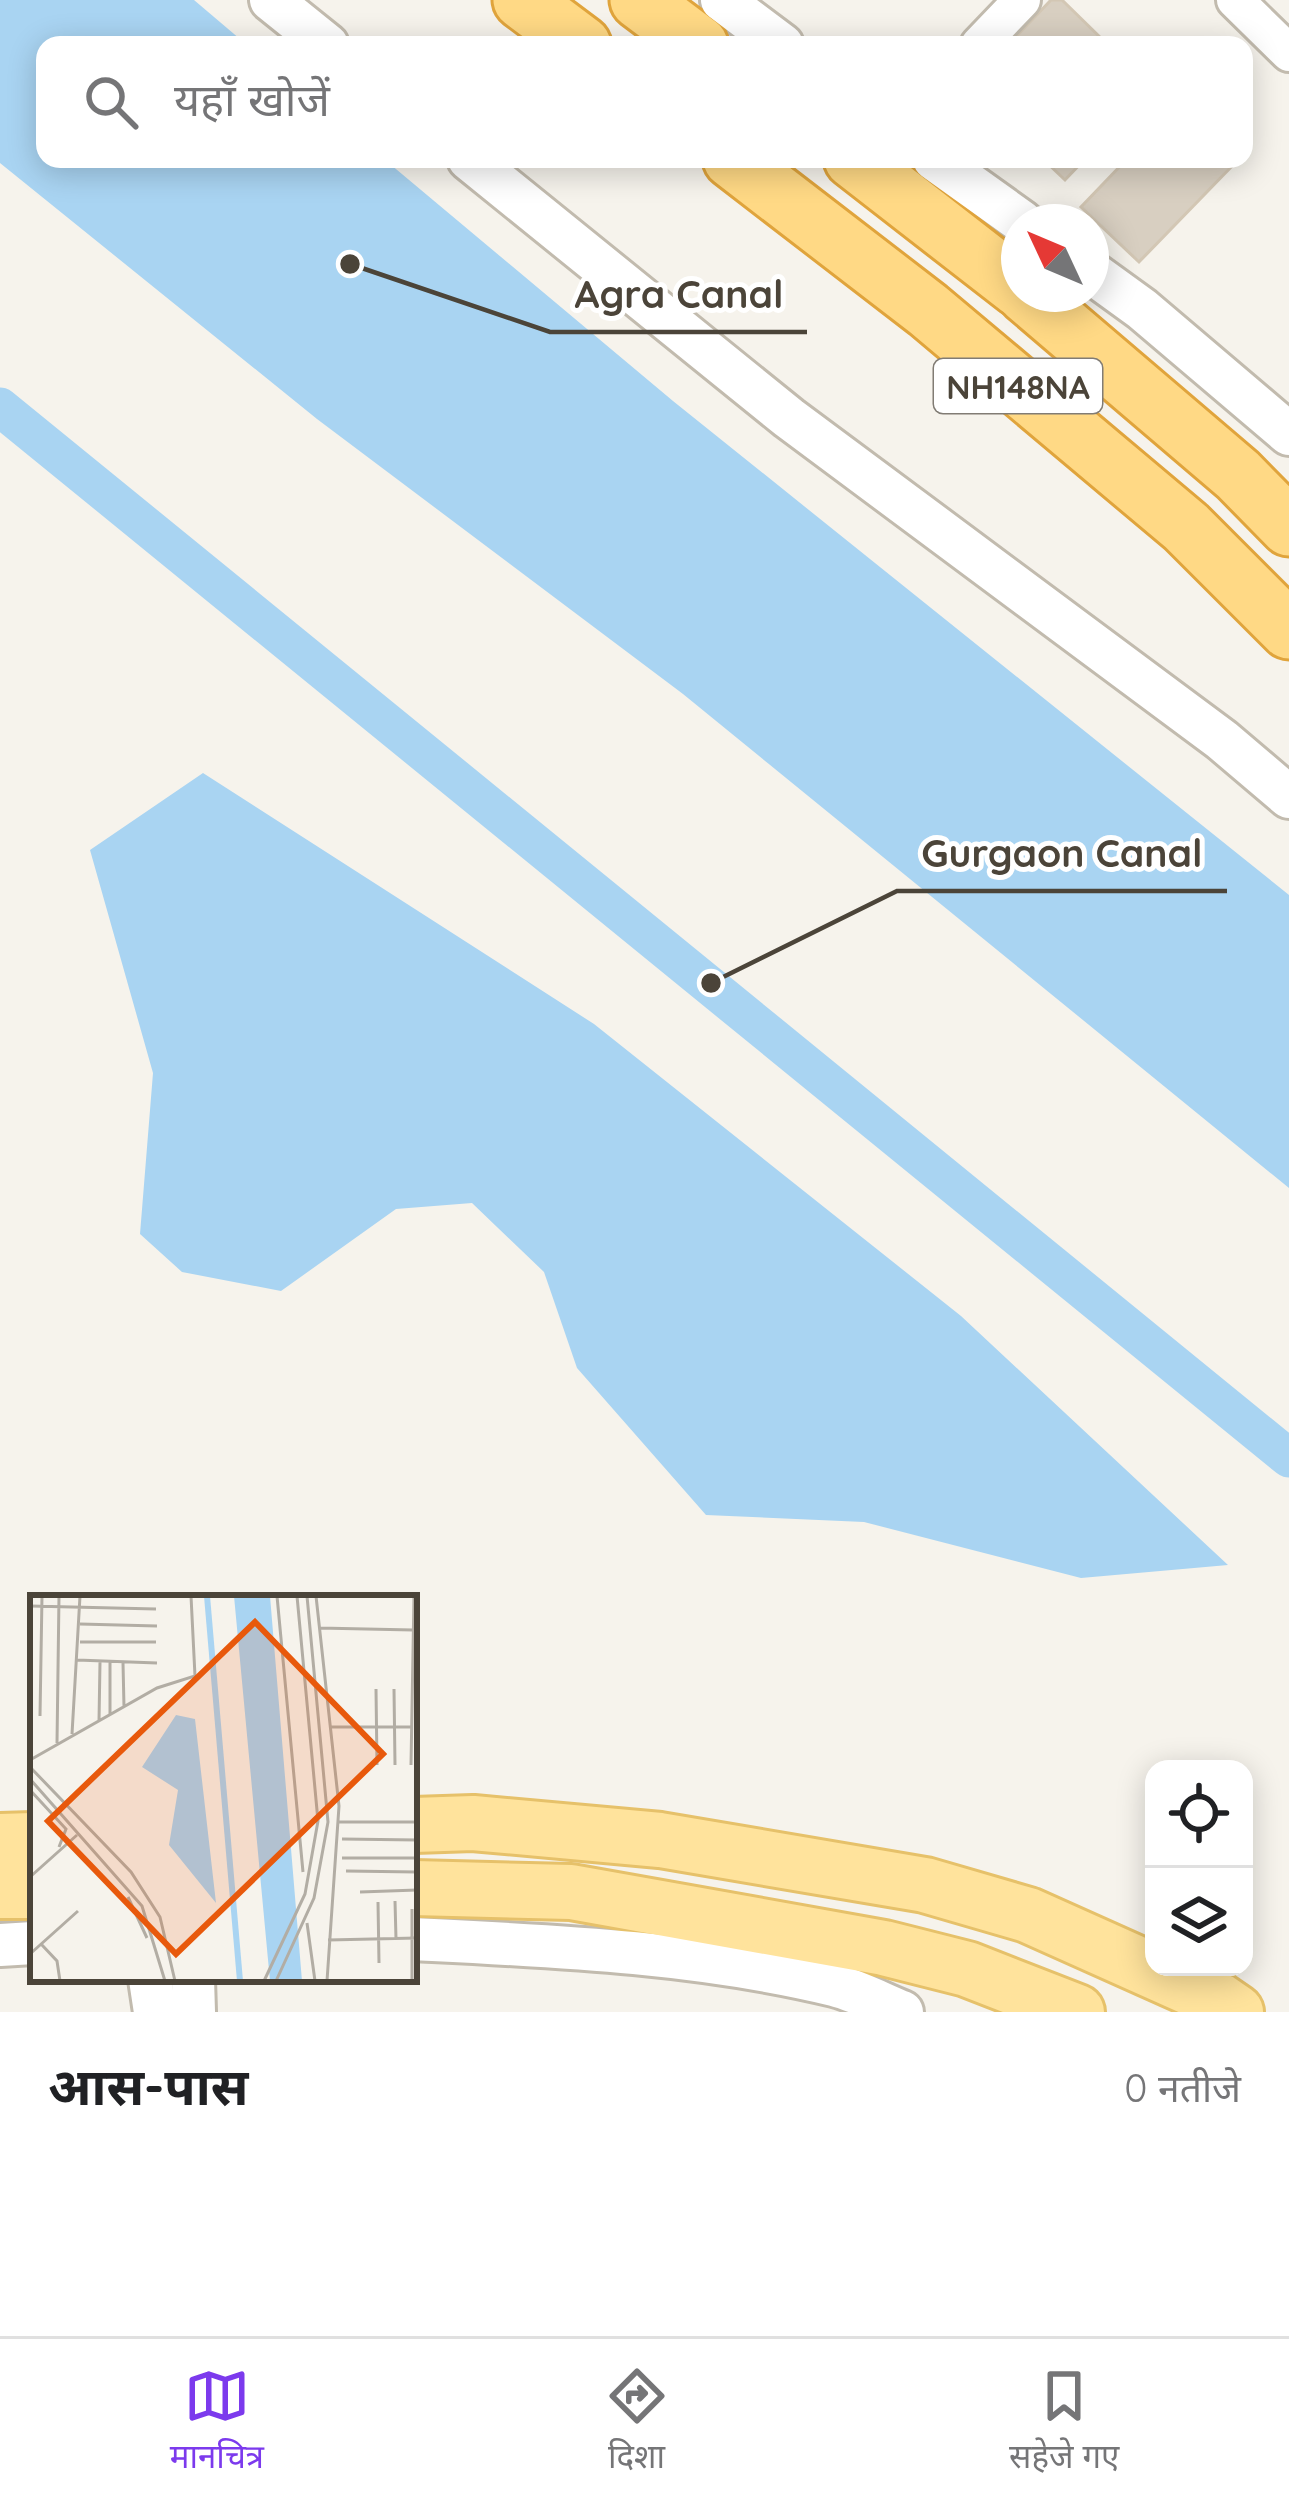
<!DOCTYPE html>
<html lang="hi">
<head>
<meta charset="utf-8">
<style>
  :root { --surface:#fff; --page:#f6f6f6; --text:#202124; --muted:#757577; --line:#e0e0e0; --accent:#7c3aed }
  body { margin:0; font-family:Quicksand,"Noto Sans Devanagari",sans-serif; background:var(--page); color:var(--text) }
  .controls { position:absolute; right:36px; bottom:36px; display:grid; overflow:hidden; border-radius:24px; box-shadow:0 6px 30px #0003 }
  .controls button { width:108px; height:108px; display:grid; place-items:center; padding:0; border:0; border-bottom:3px solid var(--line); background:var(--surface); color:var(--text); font:60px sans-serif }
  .compass { position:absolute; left:1001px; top:204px; width:108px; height:108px; border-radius:50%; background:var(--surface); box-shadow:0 6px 30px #0003; rotate:314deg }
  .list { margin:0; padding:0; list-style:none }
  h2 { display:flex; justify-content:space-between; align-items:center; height:156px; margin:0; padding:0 48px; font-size:51px }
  h2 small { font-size:39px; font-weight:400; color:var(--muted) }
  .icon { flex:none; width:66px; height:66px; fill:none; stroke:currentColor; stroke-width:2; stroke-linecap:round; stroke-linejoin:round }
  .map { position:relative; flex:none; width:1289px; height:2012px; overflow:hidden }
  .search { position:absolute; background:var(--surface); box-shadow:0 6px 30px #0003; left:36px; right:36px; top:36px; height:132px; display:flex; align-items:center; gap:30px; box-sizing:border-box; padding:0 42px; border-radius:24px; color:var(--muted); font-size:45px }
  .sheet { height:324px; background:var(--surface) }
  nav { display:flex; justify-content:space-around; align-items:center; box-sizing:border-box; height:168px; border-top:3px solid var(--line); background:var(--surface); font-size:33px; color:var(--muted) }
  nav a { display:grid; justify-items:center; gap:6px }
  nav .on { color:var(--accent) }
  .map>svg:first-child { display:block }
  .water { fill:#a9d4f2 }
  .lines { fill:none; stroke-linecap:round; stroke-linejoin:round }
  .canal { stroke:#a9d4f2; stroke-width:39 }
  .building { fill:#d8cfc1; stroke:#d3c7b4; stroke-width:3 }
  .minor-casing { stroke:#c2bbae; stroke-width:42 }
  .tertiary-casing { stroke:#c2bbae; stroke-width:48 }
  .primary-casing { stroke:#e6c16a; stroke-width:60 }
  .trunk-casing { stroke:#e0a43c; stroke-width:63 }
  .minor { stroke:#fff; stroke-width:36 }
  .tertiary { stroke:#fff; stroke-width:42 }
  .primary { stroke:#ffe39c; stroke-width:54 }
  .trunk { stroke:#ffd985; stroke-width:57 }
  .labels { text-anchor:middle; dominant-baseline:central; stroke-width:10; stroke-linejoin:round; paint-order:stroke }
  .shield { fill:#fff; stroke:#817c74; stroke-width:3 }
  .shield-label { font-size:33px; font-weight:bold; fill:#4b4439 }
  .inset-river { fill:none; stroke:#a9d4f2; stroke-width:6 }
  .inset-road { fill:none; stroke:#b2ada4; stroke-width:3 }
  .view { fill:#e8590c; fill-opacity:0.15; stroke:#e8590c; stroke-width:6 }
  .inset-edge { fill:none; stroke:#4b4439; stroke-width:6 }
  .leader { fill:none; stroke:#4b4439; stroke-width:4.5 }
  .callout-dot { fill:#4b4439; stroke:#fff; stroke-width:4.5 }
  .callout-label { font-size:39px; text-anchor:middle; font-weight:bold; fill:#4b4439; stroke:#fff; stroke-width:10; stroke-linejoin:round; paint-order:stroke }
</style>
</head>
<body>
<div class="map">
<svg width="1289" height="2012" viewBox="0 0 1289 2012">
  <rect width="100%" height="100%" fill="#f6f3ec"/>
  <g class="water">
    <polygon points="0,0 194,0 247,45 45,45 45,159 384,159 673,401 1289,895 1289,1188 683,694 317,419 0,163"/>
    <polygon points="203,773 594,1024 961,1316 1228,1565 1081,1578 864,1522 706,1515 577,1368 544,1272 472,1203 396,1209 281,1291 182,1272 140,1234 153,1073 90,850"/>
  </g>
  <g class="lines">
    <polyline class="canal" points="0,407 1289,1458"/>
  </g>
  <g class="building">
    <polygon points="1051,0 1062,0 1108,45 1008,45"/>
    <polygon points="1043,159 1085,159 1065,180"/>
    <polygon points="1127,159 1229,159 1234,164 1139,262 1081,207"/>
  </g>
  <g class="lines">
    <g class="minor-casing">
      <g id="minor">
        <polyline points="1235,0 1289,53"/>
        <polyline points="979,45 1022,0"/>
      </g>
    </g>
    <g class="tertiary-casing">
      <g id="tertiary">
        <polyline points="271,0 327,45"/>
        <polyline points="722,0 782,45"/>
        <polyline points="469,159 789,418 1222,740 1289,797"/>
        <polyline points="934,159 1022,222"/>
        <polyline points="1091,272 1142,309 1289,434"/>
        <path d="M414,1939C553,1946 698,1952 834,1985C857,1991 880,2003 902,2012"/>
        <polyline points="0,1945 33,1943"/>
        <polyline points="150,1979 155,2012"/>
        <polyline points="193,1979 194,2012"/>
      </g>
    </g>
    <g class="primary-casing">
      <g id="primary">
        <polyline points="414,1825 473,1823 660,1840 925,1885 1028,1915 1220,2001 1236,2012"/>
        <polyline points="0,1841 33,1840"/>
        <polyline points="414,1888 571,1892 884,1948 967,1969 1077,2012"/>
        <polyline points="0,1891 33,1891"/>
      </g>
    </g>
    <g class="trunk-casing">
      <g id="trunk">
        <polyline points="522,0 582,45"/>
        <polyline points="639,0 699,45"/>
        <polyline points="732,159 928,310 1186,527 1289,630"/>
        <polyline points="853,159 1019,288"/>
        <polyline points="1026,294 1238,475 1289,527"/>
      </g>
    </g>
    <use href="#minor" class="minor"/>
    <use href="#tertiary" class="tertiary"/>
    <use href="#primary" class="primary"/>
    <use href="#trunk" class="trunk"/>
  </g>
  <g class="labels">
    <rect class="shield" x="934" y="359" width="168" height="54" rx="9"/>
    <g class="shield-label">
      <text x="1018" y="386">NH148NA</text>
    </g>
  </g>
  <g transform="translate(30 1595)">
    <rect width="387" height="387" fill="#f6f3ec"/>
    <path d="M204,1H240L272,386H240ZM146,120L165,124L186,308L139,250L148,195L112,172Z" fill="#a9d4f2"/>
    <path class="inset-river" d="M177,1L210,386"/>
    <path class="inset-road" d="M247,1L273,277M286,1L309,211L297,386M0,11L126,14M50,29L127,31M289,33L383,35M50,47H126M47,65L127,68M93,68L94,112M346,94L347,170M364,94L365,170M80,120V67M10,121L12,1M69,126L70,67M300,132H383M42,139L50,1M27,148L29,1M0,165L127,93L165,81L161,1M381,170L384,1M0,172L101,277L130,322L145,386M0,184L112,311L135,386M0,195L36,234L29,252M308,227H387M312,244L387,245M312,263H387M316,276L387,277M0,282L47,240M330,297L387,295M98,302L117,343M365,306L366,344M348,307L349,368M382,314V386M277,328L285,386M298,345L387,343M12,350L27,366L30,386M0,359L48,316M234,386L275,299L288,226L267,1M246,386L284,303L298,227L277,1"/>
    <path class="view" d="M225,27L353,159L146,359L18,226Z"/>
    <rect width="387" height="387" class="inset-edge"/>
  </g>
  <path class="leader" d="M350 264L550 332H807M711 983L897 891H1227"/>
  <g class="callout-dot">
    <circle cx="350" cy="264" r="12"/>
    <circle cx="711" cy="983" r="12"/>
  </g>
  <g class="callout-label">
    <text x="679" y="308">Agra Canal</text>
    <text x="1062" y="867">Gurgaon Canal</text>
  </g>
</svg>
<div class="controls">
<button><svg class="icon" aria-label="locate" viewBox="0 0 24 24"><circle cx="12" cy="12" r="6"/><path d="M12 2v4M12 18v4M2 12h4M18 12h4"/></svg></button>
<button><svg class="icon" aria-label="layers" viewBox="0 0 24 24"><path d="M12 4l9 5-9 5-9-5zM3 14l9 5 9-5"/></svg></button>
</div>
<svg class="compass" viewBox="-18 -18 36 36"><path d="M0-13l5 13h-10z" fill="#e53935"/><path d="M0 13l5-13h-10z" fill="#757577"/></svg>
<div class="search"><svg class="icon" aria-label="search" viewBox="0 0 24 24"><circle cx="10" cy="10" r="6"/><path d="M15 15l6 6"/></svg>यहाँ खोजें</div>
</div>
<section class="sheet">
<h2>आस-पास<small>0 नतीजे</small></h2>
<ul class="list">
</ul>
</section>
<nav>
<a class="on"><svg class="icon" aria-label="map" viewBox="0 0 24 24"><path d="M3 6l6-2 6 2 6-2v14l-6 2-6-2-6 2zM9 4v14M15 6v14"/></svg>मानचित्र</a>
<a><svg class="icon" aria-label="directions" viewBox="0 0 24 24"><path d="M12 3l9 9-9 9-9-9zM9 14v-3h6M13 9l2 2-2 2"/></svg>दिशा</a>
<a><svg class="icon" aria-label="saved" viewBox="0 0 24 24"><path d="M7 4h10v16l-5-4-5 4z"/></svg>सहेजे गए</a>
</nav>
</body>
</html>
